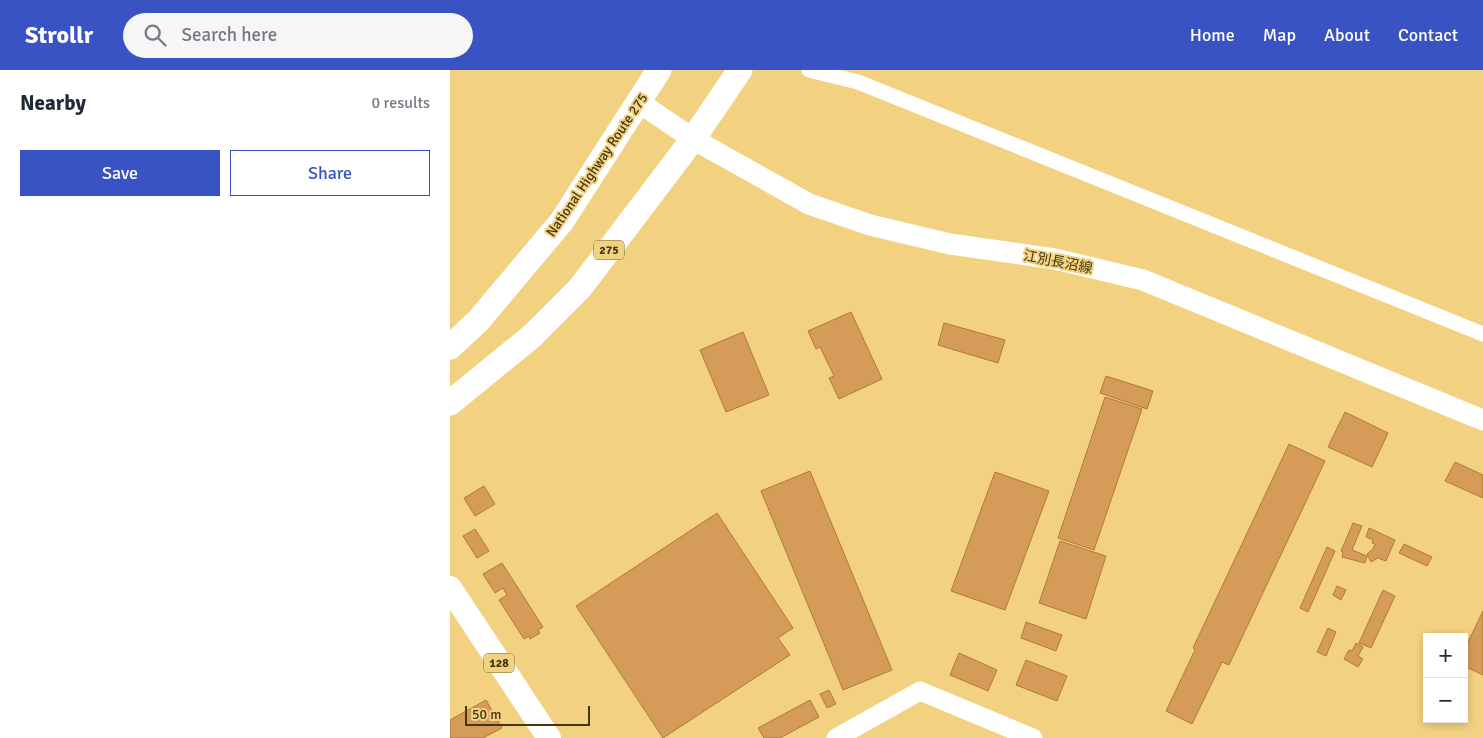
<!DOCTYPE html>
<html lang="en">
<head>
<meta charset="utf-8">
<style>
  :root { --surface:#fff; --page:#f6f6f7; --text:#1f2937; --muted:#747a83; --line:#e0e1e3; --accent:#3953c5 }
  body { margin:0; font-family:Signika,"Noto Sans JP",sans-serif; background:var(--page); color:var(--text) }
  .controls { position:absolute; right:15px; bottom:15px; display:grid; overflow:hidden; border-radius:0px; box-shadow:0 2px 8px #0003 }
  .controls button { width:45px; height:45px; display:grid; place-items:center; padding:0; border:0; border-bottom:1px solid var(--line); background:var(--surface); color:var(--text); font:25px sans-serif }
  .scale { position:absolute; left:15px; bottom:12px; width:125px; box-sizing:border-box; padding-left:5px; border:2px solid #433613; border-top:0; font-size:14px; line-height:18px; white-space:nowrap; color:#433613; -webkit-text-stroke:4px #f2d280; paint-order:stroke }
  .list { margin:0; padding:0; list-style:none }
  h2 { display:flex; justify-content:space-between; align-items:center; height:65px; margin:0; padding:0 20px; font-size:21px }
  h2 small { font-size:16px; font-weight:400; color:var(--muted) }
  .actions { display:flex; gap:10px; padding:15px 20px }
  .actions a { flex:1; padding:11px 0; border:1px solid var(--accent); border-radius:0px; text-align:center; font-size:18px; color:var(--accent) }
  .actions .main { background:var(--accent); color:#fff }
  .icon { flex:none; width:28px; height:28px; fill:none; stroke:currentColor; stroke-width:2; stroke-linecap:round; stroke-linejoin:round }
  .map { position:relative; flex:none; width:1033px; height:668px; overflow:hidden }
  header { display:flex; align-items:center; gap:30px; box-sizing:border-box; height:70px; padding:0 25px; background:var(--accent); color:#fff }
  header strong { font-size:24px }
  nav { display:flex; gap:28px; margin-inline-start:auto; font-size:18px }
  .search { width:350px; height:45px; background:var(--page); display:flex; align-items:center; gap:12px; box-sizing:border-box; padding:0 18px; border-radius:28px; color:var(--muted); font-size:19px }
  main { display:flex }
  aside { flex:1; background:var(--surface) }
  .map>svg:first-child { display:block }
  .building { fill:#d59b59; stroke:#b17a36 }
  .lines { fill:none; stroke-linecap:round; stroke-linejoin:round }
  .minor { stroke:#fff; stroke-width:15 }
  .tertiary { stroke:#fff; stroke-width:19 }
  .secondary { stroke:#fff; stroke-width:21 }
  .primary { stroke:#fff; stroke-width:24 }
  .trunk { stroke:#fff; stroke-width:25 }
  .labels { text-anchor:middle; dominant-baseline:central; stroke-width:4; stroke-linejoin:round; paint-order:stroke }
  .shield { fill:#f2d280; stroke:#786534; stroke-width:1 }
  .shield-label { font-size:12px; font-weight:bold; fill:#433613 }
  .street-label { font-size:14px; fill:#433613; stroke:#f2d280 }
</style>
</head>
<body>
<header>
<strong>Strollr</strong>
<div class="search"><svg class="icon" aria-label="search" viewBox="0 0 24 24"><circle cx="10" cy="10" r="6"/><path d="M15 15l6 6"/></svg>Search here</div>
<nav><a>Home</a><a>Map</a><a>About</a><a>Contact</a></nav>
</header>
<main>
<aside>
<h2>Nearby<small>0 results</small></h2>
<ul class="list">
</ul>
<div class="actions"><a class="main">Save</a><a>Share</a></div>
</aside>
<div class="map">
<svg width="1033" height="668" viewBox="0 0 1033 668">
  <rect width="100%" height="100%" fill="#f2d280"/>
  <g class="building">
    <polygon points="401,242 432,309 389,329 379,308 384,306 370,277 366,279 358,261"/>
    <polygon points="494,253 555,270 548,293 488,275"/>
    <polygon points="293,262 319,325 276,342 250,280"/>
    <polygon points="656,306 703,321 697,339 650,323"/>
    <polygon points="655,327 692,339 644,480 608,468"/>
    <polygon points="895,342 938,363 922,397 878,377"/>
    <polygon points="839,374 875,391 779,595 772,592 742,654 716,641 745,580 743,578"/>
    <polygon points="1005,392 1033,405 1033,428 995,411"/>
    <polygon points="360,401 442,600 393,620 311,421"/>
    <polygon points="545,402 599,421 555,540 501,521"/>
    <polygon points="34,416 45,434 25,446 14,428"/>
    <polygon points="267,443 343,558 328,568 340,585 213,668 126,536"/>
    <polygon points="903,453 912,456 902,480 917,486 915,493 892,487 893,482 891,481"/>
    <polygon points="919,458 945,470 936,491 928,488 921,492 917,484 923,479 925,474 922,473 923,470 916,467"/>
    <polygon points="25,459 39,481 27,488 13,466"/>
    <polygon points="610,471 656,486 636,549 589,533"/>
    <polygon points="954,474 982,487 977,496 949,483"/>
    <polygon points="877,477 885,481 858,542 850,538"/>
    <polygon points="52,493 93,557 88,560 90,563 80,569 79,566 74,569 49,530 57,525 53,518 45,523 33,504"/>
    <polygon points="887,516 896,520 891,530 883,525"/>
    <polygon points="933,520 945,526 921,578 909,573"/>
    <polygon points="1033,541 1033,605 1014,596 1014,580"/>
    <polygon points="576,552 612,565 606,581 571,568"/>
    <polygon points="878,558 886,562 876,586 867,582"/>
    <polygon points="906,573 913,577 908,586 913,589 908,597 894,589 899,580 902,581"/>
    <polygon points="509,583 547,600 538,621 500,605"/>
    <polygon points="576,590 617,606 607,631 566,615"/>
    <polygon points="379,620 386,634 377,638 370,624"/>
    <polygon points="36,630 52,658 33,668 0,668 0,650"/>
    <polygon points="360,630 369,647 330,668 314,668 308,658"/>
  </g>
  <g class="lines">
    <polyline class="minor" points="359,0 408,12 1033,264"/>
    <polyline class="tertiary" points="386,668 470,621 583,668"/>
    <polyline class="secondary" points="190,33 243,69 359,134 420,155 500,174 605,189 693,210 1033,350"/>
    <polyline class="primary" points="0,518 99,668"/>
    <g class="trunk">
      <polyline points="0,277 28,251 112,151 209,0"/>
      <polyline points="0,333 82,266 130,218 243,69 290,0"/>
    </g>
  </g>
  <g class="labels">
    <g class="shield">
      <rect x="144" y="170.5" width="30" height="19" rx="4"/>
      <rect x="34" y="583.5" width="30" height="19" rx="4"/>
    </g>
    <g class="shield-label">
      <text x="159" y="180">275</text>
      <text x="49" y="593">128</text>
    </g>
    <g class="street-label">
      <text transform="translate(147 95) rotate(-56)">National Highway Route 275</text>
      <text transform="translate(608 192) rotate(11)">江別長沼線</text>
    </g>
  </g>
</svg>
<div class="controls">
<button>+</button>
<button>−</button>
</div>
<div class="scale">50 m</div>
</div>
</main>
</body>
</html>
